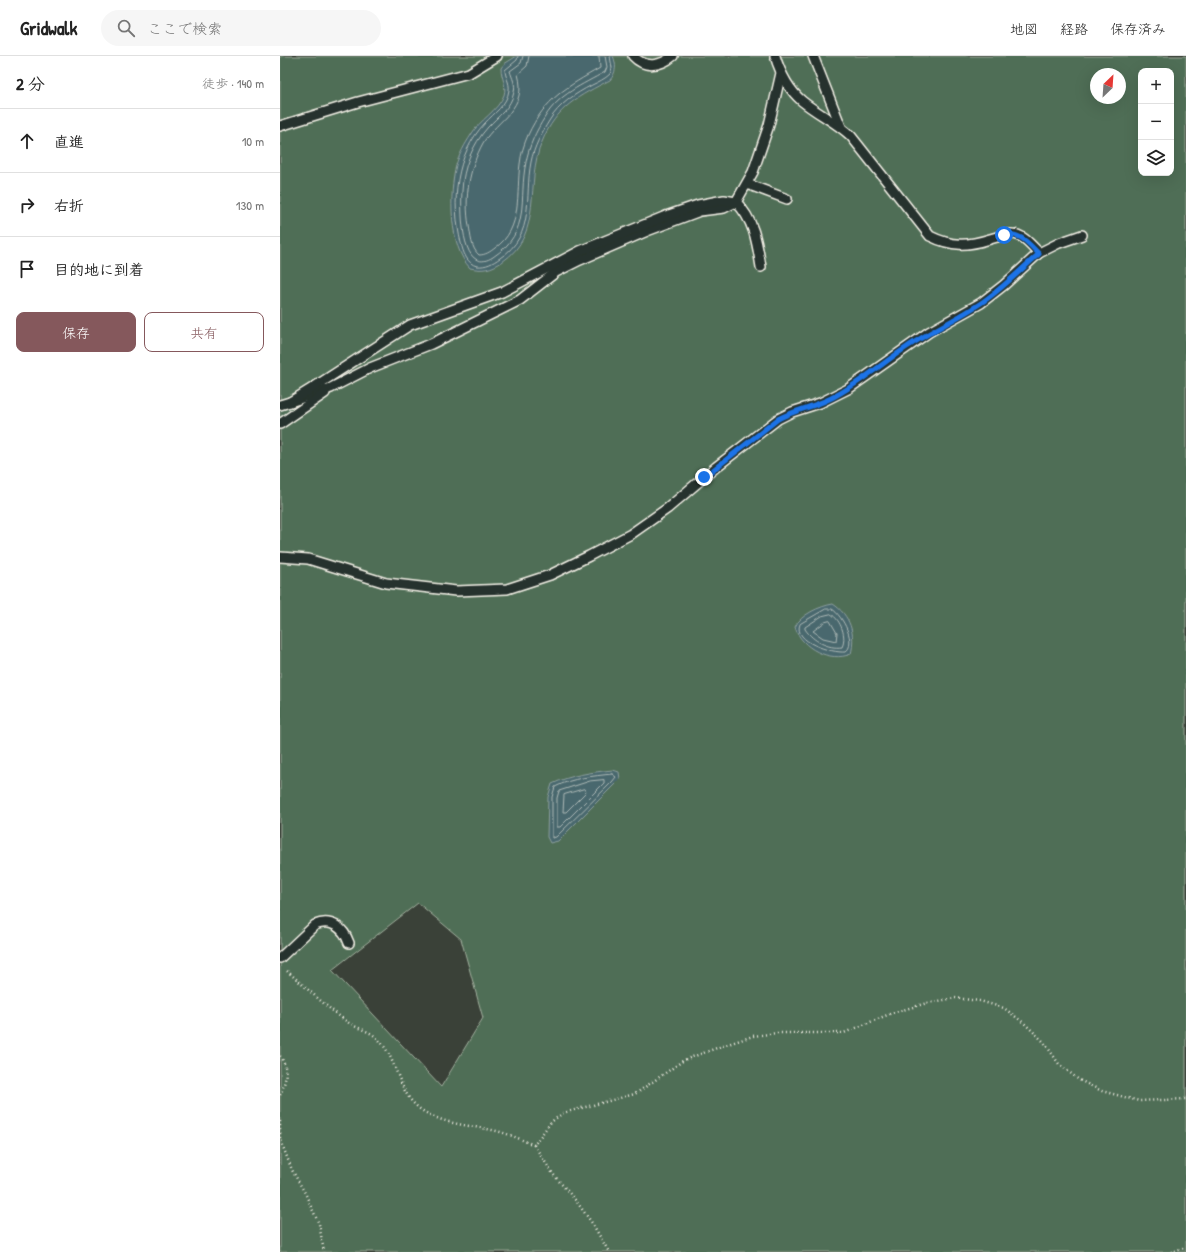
<!DOCTYPE html>
<html lang="ja">
<head>
<meta charset="utf-8">
<style>
  :root { --surface:#fff; --page:#f6f6f6; --text:#222; --muted:#767676; --line:#e0e0e0; --accent:#85585c }
  body { margin:0; font-family:"Patrick Hand","Klee One",sans-serif; background:var(--page); color:var(--text) }
  .controls { position:absolute; right:12px; top:12px; display:grid; overflow:hidden; border-radius:8px; box-shadow:0 4px 16px #0002 }
  .controls button { width:36px; height:36px; display:grid; place-items:center; padding:0; border:0; border-bottom:1px solid var(--line); background:var(--surface); color:var(--text); font:20px sans-serif }
  .compass { position:absolute; left:810px; top:12px; width:36px; height:36px; border-radius:50%; background:var(--surface); box-shadow:0 4px 16px #0002; rotate:25deg }
  .stop { position:absolute; width:12px; height:12px; margin:-9px; border:3px solid #1a73e8; border-radius:50%; background:#fff }
  .stop.end { background:#1a73e8; border-color:#fff; box-shadow:0 1px 4px #0008 }
  .list { margin:0; padding:0; list-style:none }
  h2 { display:flex; justify-content:space-between; align-items:center; height:52px; margin:0; padding:0 16px; font-size:17px }
  h2 small { font-size:13px; font-weight:400; color:var(--muted) }
  .list li { display:grid; grid-template-columns:26px 1fr auto; gap:12px; align-items:center; box-sizing:border-box; height:64px; padding:0 16px; border-top:1px solid var(--line) }
  .list b { display:block; font-size:15px; white-space:nowrap }
  .list em { font-size:13px; font-style:normal; color:var(--muted) }
  .actions { display:flex; gap:8px; padding:12px 16px }
  .actions a { flex:1; padding:9px 0; border:1px solid var(--accent); border-radius:8px; text-align:center; font-size:14px; color:var(--accent) }
  .actions .main { background:var(--accent); color:#fff }
  .icon { flex:none; width:22px; height:22px; fill:none; stroke:currentColor; stroke-width:2; stroke-linecap:round; stroke-linejoin:round }
  .map { position:relative; flex:none; width:906px; height:1196px; overflow:hidden }
  header { display:flex; align-items:center; gap:24px; box-sizing:border-box; height:56px; padding:0 20px; background:var(--surface); border-bottom:1px solid var(--line) }
  header strong { font-size:19px }
  nav { display:flex; gap:22px; margin-inline-start:auto; font-size:14px }
  .search { width:280px; height:36px; background:var(--page); display:flex; align-items:center; gap:10px; box-sizing:border-box; padding:0 14px; border-radius:22px; color:var(--muted); font-size:15px }
  main { display:flex }
  aside { flex:1; background:var(--surface) }
  .map>svg:first-child { display:block }
  .green { fill:#506e56; stroke:#a2b09f; fill-rule:evenodd }
  .water { fill:#48686e; stroke:#8d9f9f }
  .lines { fill:none; stroke-linecap:round; stroke-linejoin:round }
  .shore { stroke:#afbab7; stroke-width:1 }
  .lane-casing { stroke:#f4f1e8; stroke-width:12 }
  .path { stroke:#f4f1e8; stroke-width:2.5; stroke-dasharray:1 3; stroke-linecap:butt }
  .lane { stroke:#26332d; stroke-width:9 }
  .route { stroke:#1a73e8; stroke-width:5 }
</style>
</head>
<body>
<header>
<strong>Gridwalk</strong>
<div class="search"><svg class="icon" aria-label="search" viewBox="0 0 24 24"><circle cx="10" cy="10" r="6"/><path d="M15 15l6 6"/></svg>ここで検索</div>
<nav><a>地図</a><a>経路</a><a>保存済み</a></nav>
</header>
<main>
<aside>
<h2>2 分<small>徒歩 · 140 m</small></h2>
<ul class="list">
<li><svg class="icon" aria-label="ahead" viewBox="0 0 24 24"><path d="M12 20V5M6 11l6-6 6 6"/></svg><div><b>直進</b></div><em>10 m</em></li>
<li><svg class="icon" aria-label="right" viewBox="0 0 24 24"><path d="M7 20v-9h11M14 6l5 5-5 5"/></svg><div><b>右折</b></div><em>130 m</em></li>
<li><svg class="icon" aria-label="arrive" viewBox="0 0 24 24"><path d="M6 21V4h12l-3 4 3 4H6"/></svg><div><b>目的地に到着</b></div></li>
</ul>
<div class="actions"><a class="main">保存</a><a>共有</a></div>
</aside>
<div class="map">
<svg width="906" height="1196" viewBox="0 0 906 1196">
  <rect width="100%" height="100%" fill="#3a4138"/>
  <filter id="ink" filterUnits="userSpaceOnUse"><feTurbulence type="fractalNoise" baseFrequency=".025" numOctaves="2"/><feDisplacementMap in="SourceGraphic" scale="8" xChannelSelector="R" yChannelSelector="G"/><feConvolveMatrix kernelMatrix="1 2 1 2 8 2 1 2 1" color-interpolation-filters="sRGB"/></filter>
  <g filter="url(#ink)">
    <path class="green" d="M0,0H906V1196H0ZM861,15H891V117H861ZM816,18H840V42H816ZM138,847L181,883L203,962L161,1031L52,914Z"/>
    <g class="water">
      <path d="M237,0H333C337,9 336,17 330,24C299,40 276,51 262,86C244,127 265,177 222,206C211,213 203,215 190,212C169,190 169,138 176,109C179,99 185,88 191,79C199,64 218,55 224,39C227,29 221,22 221,12L224,8Z"/>
      <path d="M553,548C570,559 576,578 571,598C550,607 521,592 515,571C520,559 540,550 553,548Z"/>
      <path d="M333,714L339,716L340,723L278,785L270,787L267,781L268,741L272,728C291,719 312,716 333,714Z"/>
    </g>
    <g class="lines">
      <g class="shore">
        <path d="M238,0L237,4L225,14C225,21 230,26 229,34C227,49 214,57 205,67C175,99 171,146 181,187C183,196 187,208 197,210C206,211 213,207 220,202C256,178 244,142 251,106C254,91 261,78 269,65C279,48 295,38 312,29C318,26 325,23 330,18L332,12L330,0"/>
        <path d="M243,0L241,7L230,15C232,22 236,28 234,36C231,52 218,60 208,71C192,89 183,112 182,135C181,152 180,222 213,201C252,175 238,144 246,106C249,90 256,75 265,61C279,38 302,29 325,16L327,11L325,0"/>
        <path d="M249,0L247,10L238,18C248,53 218,62 203,87C189,113 184,141 189,170C191,180 191,192 199,199C205,199 210,196 215,192C243,173 236,137 240,108C241,98 244,88 248,79C265,42 287,31 320,12L319,0"/>
        <path d="M546,553H552C562,559 578,588 565,596C552,597 512,586 520,568Z"/>
        <path d="M551,558C561,564 567,581 562,591C548,593 533,585 525,573V571L542,560Z"/>
        <polygon points="550,565 557,577 556,585 543,582 533,575 545,566"/>
        <path d="M332,718L336,721L332,726L276,781L272,782V741L275,731C292,722 313,720 332,718Z"/>
        <polygon points="324,724 324,727 280,771 277,771 277,742 279,735 310,725"/>
        <polygon points="304,733 306,736 286,756 283,756 284,739"/>
      </g>
      <g class="lane-casing">
        <g id="lane">
          <path d="M353,0C365,13 381,10 393,0"/>
          <path d="M495,0C500,16 509,34 522,45C538,58 556,66 571,80L650,180C672,191 688,190 710,183C717,181 725,178 732,178C743,178 752,190 759,197"/>
          <polyline points="533,0 561,71"/>
          <polyline points="0,70 78,46 189,17 217,0"/>
          <polyline points="467,128 507,143"/>
          <polyline points="10,346 51,332 90,312 151,288 240,244 276,216 300,204 367,175 420,155 444,152 456,146 473,116 489,69 501,17"/>
          <path d="M0,349L10,346L31,333L130,269L222,236L300,195L386,160L418,149L444,144L456,146C474,164 477,186 481,211"/>
          <polyline points="0,368 45,337"/>
          <polyline points="0,501 28,503 106,527 176,535 227,533 270,519 309,500 351,478 388,452 436,411 498,363 512,356 540,347 568,333 649,276 701,247 724,229 759,197 779,187 802,179"/>
          <path d="M0,902L35,869C51,862 64,872 69,887"/>
        </g>
      </g>
      <g class="path">
        <path d="M7,915C27,932 47,952 69,967C78,973 91,975 98,983C118,1003 117,1036 140,1053C161,1068 187,1069 212,1074C227,1077 240,1083 254,1089L271,1066L283,1057L355,1038L404,1004L445,989L473,980L497,977H564L612,957L647,947L675,942L700,945L724,952L744,967L764,986L779,1008L799,1024L822,1035L859,1045L906,1043"/>
        <path d="M0,1000C9,1012 6,1026 0,1039"/>
        <polyline points="0,1065 0,1083 12,1114 25,1137 39,1168 44,1196"/>
        <polyline points="254,1089 273,1118 297,1146 312,1167 329,1196"/>
        <polyline points="891,1196 906,1191"/>
      </g>
      <use href="#lane" class="lane"/>
    </g>
  </g>
  <g class="lines" filter="url(#ink)">
    <path class="route" d="M424,421L498,363C517,353 539,350 557,339C582,325 604,306 627,291C651,275 677,263 701,247C722,233 740,214 759,198C748,187 740,176 724,179"/>
  </g>
</svg>
<div class="controls">
<button>+</button>
<button>−</button>
<button><svg class="icon" aria-label="layers" viewBox="0 0 24 24"><path d="M12 4l9 5-9 5-9-5zM3 14l9 5 9-5"/></svg></button>
</div>
<svg class="compass" viewBox="-18 -18 36 36"><path d="M0-13l5 13h-10z" fill="#e53935"/><path d="M0 13l5-13h-10z" fill="#767676"/></svg>
<div class="stop" style="left:724px;top:179px"></div>
<div class="stop end" style="left:424px;top:421px"></div>
</div>
</main>
</body>
</html>
